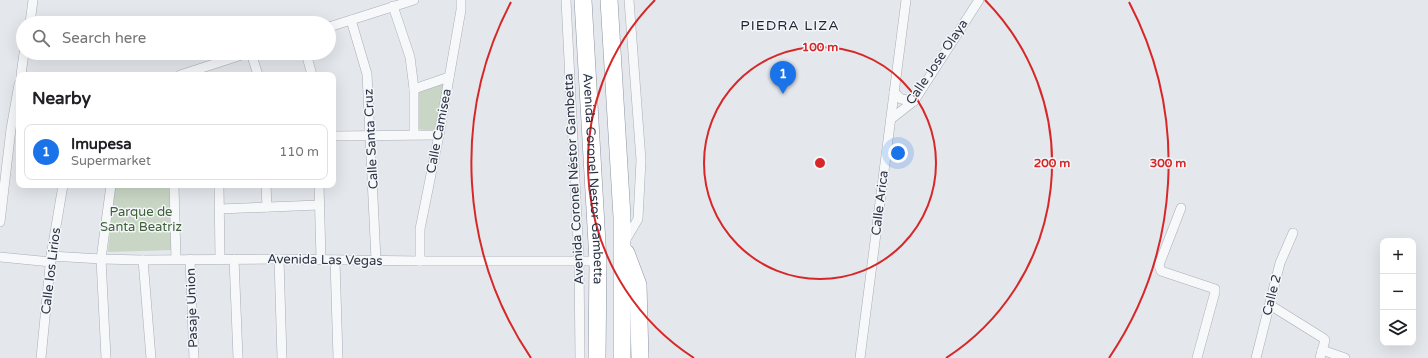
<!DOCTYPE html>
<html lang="en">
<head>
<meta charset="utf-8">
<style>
  :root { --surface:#fff; --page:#f6f6f6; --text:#202124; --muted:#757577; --line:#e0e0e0; --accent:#1a73e8 }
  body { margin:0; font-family:"Varela Round",sans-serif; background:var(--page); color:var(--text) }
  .controls { position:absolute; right:12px; bottom:12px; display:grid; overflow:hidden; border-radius:8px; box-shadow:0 4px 16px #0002 }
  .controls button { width:36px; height:36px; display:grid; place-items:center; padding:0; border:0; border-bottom:1px solid var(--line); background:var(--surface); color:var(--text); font:20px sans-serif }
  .you { position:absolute; left:898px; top:153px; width:14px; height:14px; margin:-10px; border:3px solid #fff; border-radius:50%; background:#1a73e8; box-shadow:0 0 0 6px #1a73e833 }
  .badge { display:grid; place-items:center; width:26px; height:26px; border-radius:50%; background:var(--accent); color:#fff; font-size:13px; font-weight:700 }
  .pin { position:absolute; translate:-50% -33px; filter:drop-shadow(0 1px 2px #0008) }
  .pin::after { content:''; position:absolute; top:21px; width:14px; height:12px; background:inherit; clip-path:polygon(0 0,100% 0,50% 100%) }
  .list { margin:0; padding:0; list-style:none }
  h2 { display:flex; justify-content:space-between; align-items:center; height:52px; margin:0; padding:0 16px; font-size:17px }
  h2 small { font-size:13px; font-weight:400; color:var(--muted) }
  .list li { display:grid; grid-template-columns:26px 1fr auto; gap:12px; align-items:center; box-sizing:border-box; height:56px; margin:0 8px 8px; padding:0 8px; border:1px solid var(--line); border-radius:8px }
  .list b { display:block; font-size:15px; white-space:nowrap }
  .list p { margin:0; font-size:13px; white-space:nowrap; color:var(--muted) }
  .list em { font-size:13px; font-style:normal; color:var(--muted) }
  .icon { flex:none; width:22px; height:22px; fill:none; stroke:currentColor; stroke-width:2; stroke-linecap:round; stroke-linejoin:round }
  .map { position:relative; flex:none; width:1428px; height:358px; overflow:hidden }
  .search { position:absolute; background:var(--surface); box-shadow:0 4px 16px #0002; left:16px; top:16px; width:320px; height:44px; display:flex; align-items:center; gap:10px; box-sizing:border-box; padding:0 14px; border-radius:22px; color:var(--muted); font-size:15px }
  .panel { position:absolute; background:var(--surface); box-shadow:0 4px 16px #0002; left:16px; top:72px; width:320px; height:116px; border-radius:8px }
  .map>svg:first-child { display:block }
  .green { fill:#c9d6c5 }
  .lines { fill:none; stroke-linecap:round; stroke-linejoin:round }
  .street-casing { stroke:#a9aeb7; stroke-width:10 }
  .highway-casing { stroke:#8b94a3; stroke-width:18 }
  .street { stroke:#f7f8fa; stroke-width:9 }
  .highway { stroke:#fff; stroke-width:17 }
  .ring { fill:none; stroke:#d62828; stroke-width:2 }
  .labels { text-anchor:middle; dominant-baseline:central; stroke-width:3; stroke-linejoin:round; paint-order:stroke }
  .street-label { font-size:13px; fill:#2b3445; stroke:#f4f6f9 }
  .park-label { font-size:13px; fill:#3f6138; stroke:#f4f6f9 }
  .neighbourhood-label { font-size:14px; letter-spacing:1px; fill:#1d2536; stroke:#f4f6f9 }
  .centre { fill:#d62828; stroke:#f4f6f9; stroke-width:2 }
  .ring-label { font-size:12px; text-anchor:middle; font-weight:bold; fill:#d62828; stroke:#f4f6f9; stroke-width:3; stroke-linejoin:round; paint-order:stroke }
</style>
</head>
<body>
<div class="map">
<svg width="1428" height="358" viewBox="0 0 1428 358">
  <rect width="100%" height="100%" fill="#e4e7ec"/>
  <g class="green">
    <polygon points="444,82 435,129 433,131 418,129 417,88"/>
    <polygon points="115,185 170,185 173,250 108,252 108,250"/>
  </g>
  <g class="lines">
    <g class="street-casing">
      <g id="street">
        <polyline points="566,0 579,261 580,358"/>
        <polyline points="393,6 410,57 414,89 414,134"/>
        <polyline points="351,20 367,74 376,260"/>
        <polyline points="30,23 33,0"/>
        <polyline points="329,27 414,0"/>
        <polyline points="251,53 258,75"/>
        <polyline points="306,53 312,75"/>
        <polyline points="21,75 24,53"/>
        <polyline points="180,75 248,53"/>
        <polyline points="414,89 449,77"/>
        <polyline points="894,92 901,99 914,101"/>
        <polyline points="891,119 914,101 979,0"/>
        <polyline points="333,136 439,135"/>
        <polyline points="174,185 176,259"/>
        <polyline points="219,185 220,259"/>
        <polyline points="266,185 267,207"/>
        <polyline points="319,185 321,259"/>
        <polyline points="1181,208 1159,265 1161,271 1215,289 1215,292 1197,358"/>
        <polyline points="220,209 319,205"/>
        <polyline points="0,222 11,129 19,84"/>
        <polyline points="625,241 638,219 641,160 629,0"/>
        <polyline points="51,256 101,259 143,260 279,259 420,261 598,261"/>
        <polyline points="0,257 51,262"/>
        <polyline points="190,259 194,358"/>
        <polyline points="234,259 238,358"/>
        <polyline points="279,259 282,358"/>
        <polyline points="143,260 151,358"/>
        <polyline points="335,260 338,358"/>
        <polyline points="420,261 420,229 439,135 461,10 461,0"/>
        <polyline points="1270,305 1323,338 1325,340 1320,358"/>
        <polyline points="1322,350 1345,358"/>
        <polyline points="41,358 51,256 63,185"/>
        <polyline points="106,358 101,259 111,185"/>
        <polyline points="860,358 906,0"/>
        <polyline points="1256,358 1280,263 1293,233"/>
      </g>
    </g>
    <g class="highway-casing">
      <g id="highway">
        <path id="s1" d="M583,0L598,261L597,358"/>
        <polyline points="609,0 622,217 622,358"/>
        <polyline points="626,253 638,285 640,358"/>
      </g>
    </g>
    <use href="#street" class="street"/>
    <use href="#highway" class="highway"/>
  </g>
  <g class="ring">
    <circle cx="820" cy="163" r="116"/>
    <path d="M694 358A232 232 0 0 1 655 0M985 0A232 232 0 0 1 946 358"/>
    <path d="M531 358A348 348 0 0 1 511 2M1129 2A348 348 0 0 1 1109 358"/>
  </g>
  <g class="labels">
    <g class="street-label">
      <text transform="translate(937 62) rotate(-56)">Calle Jose Olaya</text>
      <text transform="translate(439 131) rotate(-79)">Calle Camisea</text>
      <text transform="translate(371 139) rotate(-93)">Calle Santa Cruz</text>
      <text transform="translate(574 179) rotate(-93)">Avenida Coronel Néstor Gambetta</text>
      <text stroke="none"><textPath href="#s1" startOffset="179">Avenida Coronel Nestor Gambetta</textPath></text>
      <text transform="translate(880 203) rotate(-83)">Calle Arica</text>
      <text transform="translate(325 260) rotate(1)">Avenida Las Vegas</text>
      <text transform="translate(51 271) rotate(-83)">Calle los Lirios</text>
      <text transform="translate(1272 295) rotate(-76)">Calle 2</text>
      <text transform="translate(192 308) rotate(-92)">Pasaje Union</text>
    </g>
    <g class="park-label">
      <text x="141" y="212">Parque de<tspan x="141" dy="15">Santa Beatriz</tspan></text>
    </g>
    <g class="neighbourhood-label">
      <text x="790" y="25">PIEDRA LIZA</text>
    </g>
  </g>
  <circle cx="820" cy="163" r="6" class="centre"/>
  <g class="ring-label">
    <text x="820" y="51">100 m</text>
    <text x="1052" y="167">200 m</text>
    <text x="1168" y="167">300 m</text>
  </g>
</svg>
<div class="controls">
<button>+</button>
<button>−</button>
<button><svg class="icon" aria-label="layers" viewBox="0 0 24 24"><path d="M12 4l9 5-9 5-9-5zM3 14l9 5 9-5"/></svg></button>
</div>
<div class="you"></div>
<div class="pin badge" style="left:783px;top:94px">1</div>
<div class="search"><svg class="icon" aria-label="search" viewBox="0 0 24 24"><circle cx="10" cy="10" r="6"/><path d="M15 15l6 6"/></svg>Search here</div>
<section class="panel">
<h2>Nearby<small></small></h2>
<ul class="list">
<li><span class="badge">1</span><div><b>Imupesa</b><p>Supermarket</p></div><em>110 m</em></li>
</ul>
</section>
</div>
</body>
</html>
